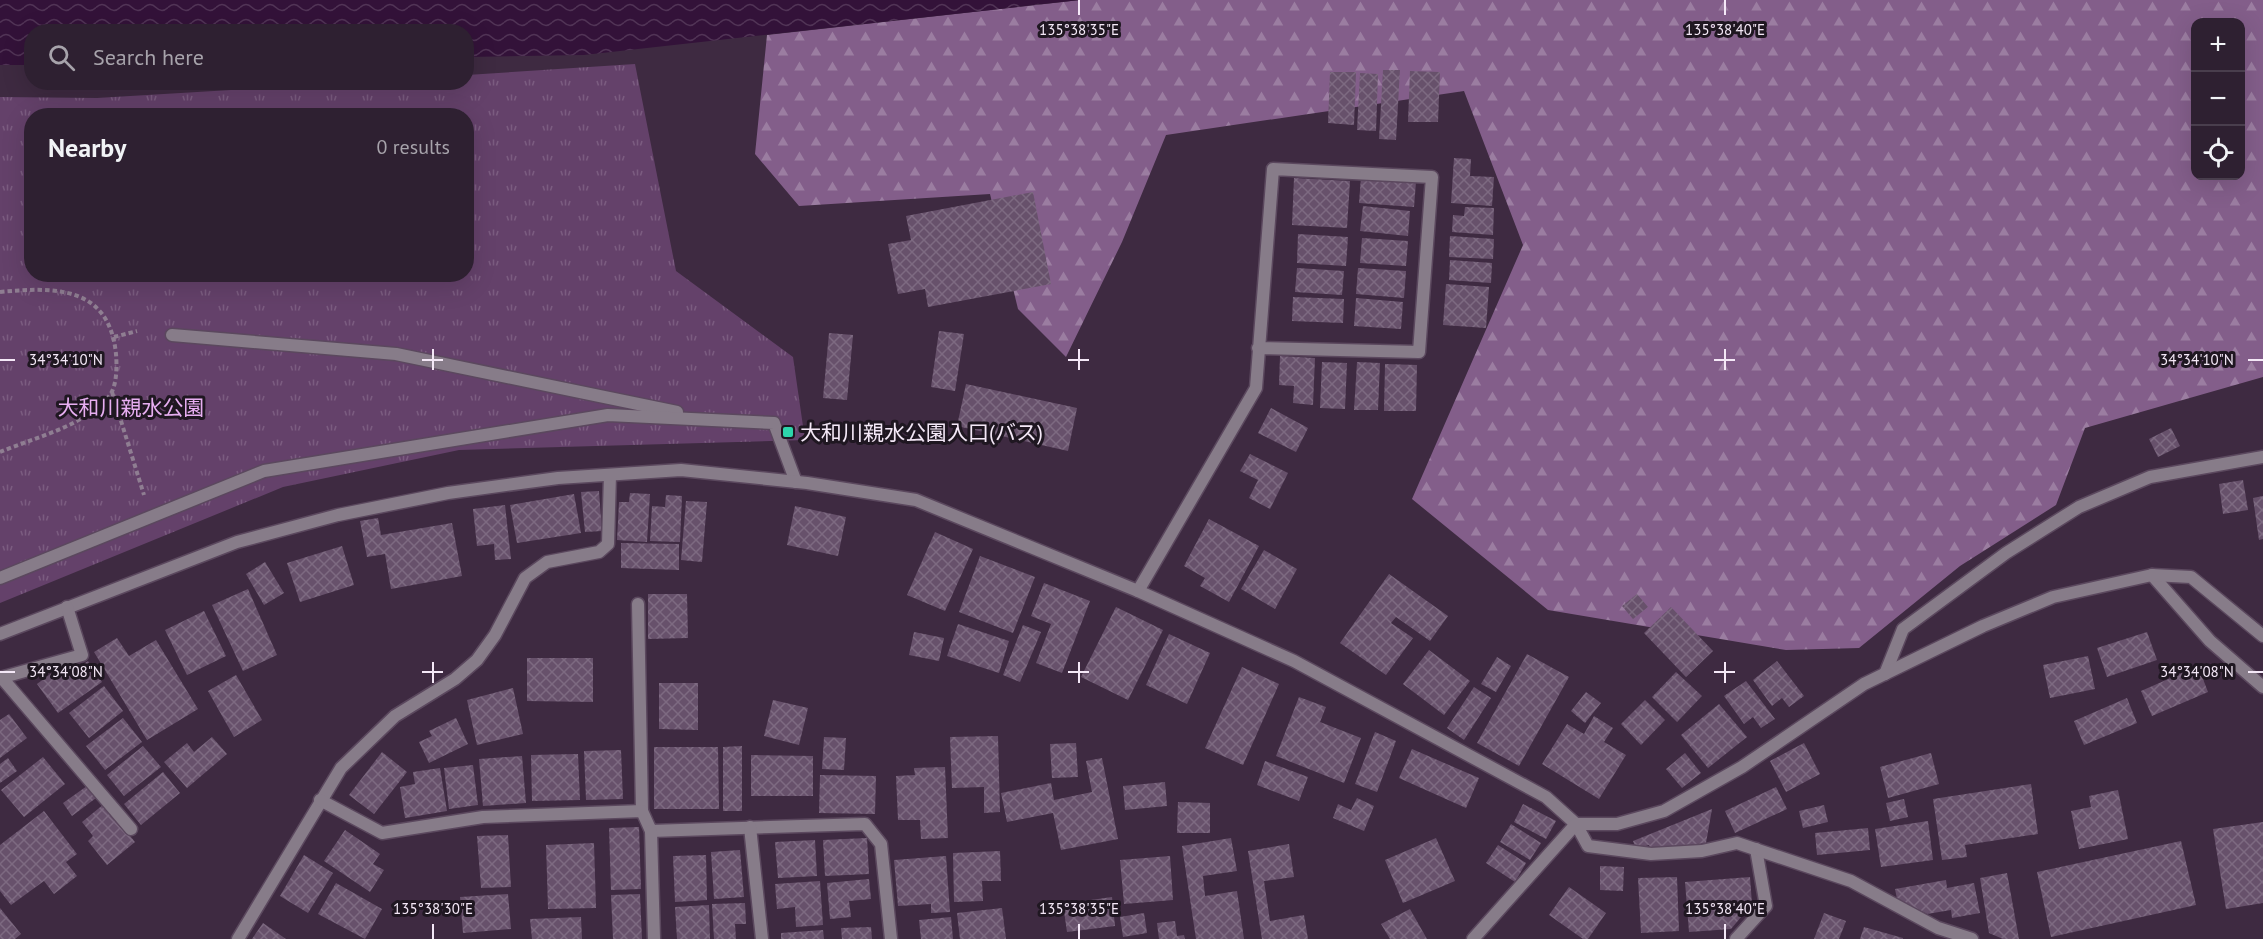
<!DOCTYPE html>
<html lang="en">
<head>
<meta charset="utf-8">
<style>
  :root { --surface:#2e2031; --page:#3a2d3d; --text:#f1f3f6; --muted:#a7a3ab; --line:#493e4d }
  body { margin:0; font-family:"PT Sans","Noto Sans JP",sans-serif; background:var(--page); color:var(--text) }
  .controls { position:absolute; right:18px; top:18px; display:grid; overflow:hidden; border-radius:12px; box-shadow:0 6px 24px #0002 }
  .controls button { width:54px; height:54px; display:grid; place-items:center; padding:0; border:0; border-bottom:2px solid var(--line); background:var(--surface); color:var(--text); font:30px sans-serif }
  .list { margin:0; padding:0; list-style:none }
  h2 { display:flex; justify-content:space-between; align-items:center; height:78px; margin:0; padding:0 24px; font-size:26px }
  h2 small { font-size:20px; font-weight:400; color:var(--muted) }
  .icon { flex:none; width:33px; height:33px; fill:none; stroke:currentColor; stroke-width:2; stroke-linecap:round; stroke-linejoin:round }
  .map { position:relative; flex:none; width:2263px; height:939px; overflow:hidden }
  .search { position:absolute; background:var(--surface); box-shadow:0 6px 24px #0002; left:24px; top:24px; width:450px; height:66px; display:flex; align-items:center; gap:15px; box-sizing:border-box; padding:0 21px; border-radius:24px; color:var(--muted); font-size:22px }
  .panel { position:absolute; background:var(--surface); box-shadow:0 6px 24px #0002; left:24px; top:108px; width:450px; height:174px; border-radius:24px }
  .map>svg:first-child { display:block }
  .grass { fill:url(#grass-tufts); fill-rule:evenodd }
  .forest { fill:url(#forest-firs); fill-rule:evenodd }
  .water { fill:url(#water-waves) }
  .building { fill:url(#building-cross-hatch) }
  .lines { fill:none; stroke-linecap:round; stroke-linejoin:round }
  .service-casing { stroke:#5b485e; stroke-width:15 }
  .minor-casing { stroke:#5b485e; stroke-width:15 }
  .path { stroke:#8f7e92; stroke-width:4; stroke-dasharray:4.5 3; stroke-linecap:butt }
  .service { stroke:#877c89; stroke-width:12 }
  .minor { stroke:#877c89; stroke-width:12 }
  .ticks { fill:none; stroke:#f4e8f7; stroke-width:2 }
  .poi-dot { fill:#2dd5ab; stroke:#1f1721; stroke-width:2 }
  .labels { text-anchor:middle; dominant-baseline:central; stroke-width:6; stroke-linejoin:round; paint-order:stroke }
  .park-label { font-size:21px; fill:#e7aef1; stroke:#1f1721 }
  .poi-label { font-size:21px; fill:#f4e8f7; stroke:#1f1721; text-anchor:start }
  .ticks-label { font-size:15px; text-anchor:middle; fill:#f4e8f7; stroke:#1f1721; stroke-width:6; stroke-linejoin:round; paint-order:stroke }
</style>
</head>
<body>
<div class="map">
<svg width="2263" height="939" viewBox="0 0 2263 939">
  <defs>
    <pattern id="grass-tufts" width="24" height="20" patternUnits="userSpaceOnUse" patternTransform="scale(1.5)"><rect width="24" height="20" fill="#64416a"/><path d="M3 7l-1-3M5 7V3M7 7l1-3M15 17l-1-3M17 17v-4M19 17l1-3" fill="none" stroke="#7b5c80"/></pattern>
    <pattern id="forest-firs" width="22" height="20" patternUnits="userSpaceOnUse" patternTransform="scale(1.5)"><rect width="22" height="20" fill="#835e8a"/><path d="M5 1l3.5 6h-7zM16 11l3.5 6h-7z" fill="#9b7da1"/></pattern>
    <pattern id="water-waves" width="16" height="10" patternUnits="userSpaceOnUse" patternTransform="scale(1.5)"><rect width="16" height="10" fill="#331239"/><path d="M0 5q4-4 8 0t8 0" fill="none" stroke="#513456"/></pattern>
    <pattern id="building-cross-hatch" width="8" height="8" patternUnits="userSpaceOnUse" patternTransform="scale(1.5)"><rect width="8" height="8" fill="#67516b"/><path d="M0 0l8 8M0 8l8-8" fill="none" stroke="#7d6a81"/></pattern>
  </defs>
  <rect width="100%" height="100%" fill="#3e2a41"/>
  <path class="grass" d="M635,64L676,271L793,357L805,440L459,450L283,487L0,603V97L97,98L348,83L466,82L467,75ZM32,116H466V274H32Z"/>
  <path class="forest" d="M1080,0H2263V377L2085,428L2056,505L1960,566L1859,648L1786,650L1548,610L1412,499L1523,245L1464,91L1166,135L1122,242L1066,357L1018,309L990,194L799,206L755,154L767,35ZM2196,22H2240V176H2196Z"/>
  <polygon class="water" points="0,0 1080,0 584,55 467,57 466,32 32,32 31,65 0,65"/>
  <g class="building">
    <polygon points="1383,70 1400,70 1396,140 1379,139"/>
    <polygon points="1410,71 1440,72 1438,122 1408,122"/>
    <polygon points="1330,72 1356,72 1354,125 1328,123"/>
    <polygon points="1360,73 1378,74 1376,131 1357,130"/>
    <polygon points="1454,158 1471,159 1470,176 1494,177 1492,206 1451,203"/>
    <polygon points="1361,177 1416,182 1414,207 1359,203"/>
    <polygon points="1294,178 1350,181 1347,228 1292,225"/>
    <polygon points="1033,192 1051,284 928,307 925,289 898,294 888,244 911,240 906,216"/>
    <polygon points="1363,206 1410,211 1408,236 1360,231"/>
    <polygon points="1465,207 1494,208 1493,235 1452,232 1453,215 1464,216"/>
    <polygon points="1298,234 1348,237 1346,266 1297,263"/>
    <polygon points="1450,236 1494,239 1493,259 1449,257"/>
    <polygon points="1362,238 1408,241 1406,266 1360,263"/>
    <polygon points="1450,260 1492,263 1491,283 1449,280"/>
    <polygon points="1297,268 1344,271 1342,295 1295,292"/>
    <polygon points="1358,268 1406,271 1404,298 1356,294"/>
    <polygon points="1446,284 1489,287 1486,328 1443,325"/>
    <polygon points="1293,297 1344,299 1343,323 1292,321"/>
    <polygon points="1356,298 1403,302 1401,329 1354,326"/>
    <polygon points="939,331 964,334 955,391 931,387"/>
    <polygon points="829,333 853,335 847,400 823,398"/>
    <polygon points="1280,356 1315,358 1313,405 1293,403 1294,386 1279,385"/>
    <polygon points="1322,362 1347,363 1345,409 1320,408"/>
    <polygon points="1357,362 1380,363 1378,410 1354,410"/>
    <polygon points="1385,364 1417,365 1416,411 1384,411"/>
    <polygon points="966,384 1077,408 1068,451 957,426"/>
    <polygon points="1271,408 1308,428 1296,452 1258,433"/>
    <polygon points="2171,428 2180,446 2158,457 2149,439"/>
    <polygon points="1250,454 1288,473 1270,509 1249,498 1258,480 1240,471"/>
    <polygon points="2243,480 2248,510 2223,514 2219,484"/>
    <polygon points="599,491 602,531 585,532 581,492"/>
    <polygon points="630,493 650,494 647,542 617,540 619,502 629,502"/>
    <polygon points="574,494 581,533 517,543 510,505"/>
    <polygon points="666,495 682,496 680,542 650,541 652,506 665,507"/>
    <polygon points="2263,496 2263,539 2259,540 2253,498"/>
    <polygon points="686,501 707,502 702,562 681,560"/>
    <polygon points="505,505 511,559 495,560 494,544 477,546 473,509"/>
    <polygon points="795,506 846,517 838,556 787,545"/>
    <polygon points="378,518 381,535 452,523 462,576 391,589 385,554 367,557 360,521"/>
    <polygon points="1209,519 1259,546 1229,602 1200,586 1205,578 1184,566"/>
    <polygon points="935,532 973,549 945,611 907,595"/>
    <polygon points="621,543 679,544 679,570 621,568"/>
    <polygon points="342,546 354,585 300,602 287,563"/>
    <polygon points="1264,550 1297,569 1275,609 1241,589"/>
    <polygon points="980,556 1035,577 1013,633 959,612"/>
    <polygon points="265,562 284,593 264,605 246,574"/>
    <polygon points="1389,574 1448,616 1430,641 1396,617 1391,623 1413,638 1386,675 1340,643"/>
    <polygon points="1044,583 1090,601 1062,673 1036,663 1051,624 1031,616"/>
    <polygon points="248,589 277,655 243,671 212,605"/>
    <polygon points="648,594 687,594 688,638 648,639"/>
    <polygon points="1637,594 1648,607 1633,619 1622,606"/>
    <polygon points="1116,607 1163,630 1128,700 1081,677"/>
    <polygon points="1671,607 1713,651 1686,677 1644,633"/>
    <polygon points="204,611 226,656 187,675 165,630"/>
    <polygon points="958,624 1009,641 999,673 947,656"/>
    <polygon points="1023,625 1041,632 1020,682 1003,675"/>
    <polygon points="914,632 944,638 939,661 909,655"/>
    <polygon points="2147,632 2157,660 2107,677 2097,648"/>
    <polygon points="1169,634 1210,653 1187,704 1146,685"/>
    <polygon points="117,638 129,656 156,640 198,709 147,740 94,652"/>
    <polygon points="1429,650 1470,681 1444,715 1403,684"/>
    <polygon points="1527,654 1569,677 1519,766 1477,743"/>
    <polygon points="2088,656 2095,689 2050,698 2043,665"/>
    <polygon points="1497,657 1511,666 1496,692 1481,684"/>
    <polygon points="527,658 593,658 593,702 527,701"/>
    <polygon points="88,661 102,682 58,713 37,684 61,666 68,675"/>
    <polygon points="1777,661 1804,696 1789,707 1782,698 1772,706 1753,680"/>
    <polygon points="2198,666 2208,692 2152,716 2141,691"/>
    <polygon points="1242,667 1279,684 1243,765 1205,748"/>
    <polygon points="1676,672 1702,696 1677,722 1652,697"/>
    <polygon points="236,675 262,720 234,737 208,691"/>
    <polygon points="1746,681 1775,719 1761,728 1753,717 1744,724 1724,696"/>
    <polygon points="659,683 698,683 698,730 659,729"/>
    <polygon points="104,686 123,711 89,738 69,713"/>
    <polygon points="1474,687 1491,698 1464,740 1447,728"/>
    <polygon points="513,688 523,734 477,745 467,700"/>
    <polygon points="1586,692 1601,703 1585,723 1571,711"/>
    <polygon points="1299,697 1326,707 1320,722 1361,738 1344,783 1276,756"/>
    <polygon points="2127,698 2137,723 2084,745 2074,721"/>
    <polygon points="773,700 808,708 799,745 764,736"/>
    <polygon points="1645,700 1665,720 1641,745 1621,724"/>
    <polygon points="1719,704 1747,737 1708,768 1681,735"/>
    <polygon points="9,714 27,738 0,758 0,720"/>
    <polygon points="1594,716 1613,728 1604,742 1626,755 1599,799 1542,764 1567,724 1584,734"/>
    <polygon points="123,718 142,742 105,770 86,746"/>
    <polygon points="456,718 468,744 429,763 419,742 432,736 429,731"/>
    <polygon points="1375,732 1396,741 1377,792 1355,784"/>
    <polygon points="998,736 1000,812 984,813 984,787 952,788 950,737"/>
    <polygon points="212,737 227,754 187,788 164,762 187,743 194,752"/>
    <polygon points="824,737 846,738 844,770 822,769"/>
    <polygon points="1076,743 1078,777 1052,778 1050,744"/>
    <polygon points="1804,743 1820,774 1786,792 1770,761"/>
    <polygon points="143,746 161,767 124,796 107,775"/>
    <polygon points="742,746 742,811 723,811 723,747"/>
    <polygon points="654,747 718,747 719,809 654,809"/>
    <polygon points="1412,749 1479,778 1466,808 1399,778"/>
    <polygon points="621,750 623,799 586,800 584,751"/>
    <polygon points="382,752 407,772 374,814 349,795"/>
    <polygon points="1685,753 1701,773 1682,788 1666,769"/>
    <polygon points="1931,753 1939,784 1888,798 1880,767"/>
    <polygon points="578,754 580,800 532,801 531,755"/>
    <polygon points="751,755 813,756 813,796 751,796"/>
    <polygon points="522,756 526,803 483,806 479,759"/>
    <polygon points="43,757 65,784 24,817 1,790"/>
    <polygon points="8,758 17,771 0,783 0,764"/>
    <polygon points="1102,758 1118,839 1061,850 1053,813 1007,822 1001,793 1051,783 1054,800 1092,792 1086,761"/>
    <polygon points="1265,761 1308,777 1299,801 1257,785"/>
    <polygon points="473,765 478,805 449,809 444,768"/>
    <polygon points="945,767 948,838 921,839 920,820 898,820 896,776 915,775 914,768"/>
    <polygon points="440,768 447,811 405,818 400,787 415,784 413,772"/>
    <polygon points="163,772 180,793 141,825 124,804"/>
    <polygon points="820,775 876,776 875,814 819,813"/>
    <polygon points="1165,782 1167,806 1125,810 1123,786"/>
    <polygon points="2031,784 2038,834 1965,845 1967,857 1942,860 1933,799"/>
    <polygon points="87,786 96,798 72,816 63,803"/>
    <polygon points="1776,787 1787,809 1735,833 1725,811"/>
    <polygon points="2118,790 2128,839 2079,849 2071,811 2091,807 2089,796"/>
    <polygon points="1357,798 1374,806 1364,831 1333,818 1338,804 1351,810"/>
    <polygon points="1904,799 1908,817 1890,821 1886,803"/>
    <polygon points="1178,802 1210,803 1210,833 1177,833"/>
    <polygon points="104,804 135,842 107,865 88,841 93,836 82,822"/>
    <polygon points="1523,804 1556,821 1546,839 1514,822"/>
    <polygon points="1824,805 1828,822 1803,828 1799,811"/>
    <polygon points="1712,809 1706,843 1651,850 1649,845 1636,849 1633,841"/>
    <polygon points="44,811 77,854 66,862 77,876 54,894 44,881 11,905 0,891 0,845"/>
    <polygon points="1928,821 1933,860 1881,867 1875,829"/>
    <polygon points="2263,822 2263,903 2226,909 2213,829"/>
    <polygon points="1511,824 1541,843 1530,860 1500,842"/>
    <polygon points="639,827 641,889 611,890 609,828"/>
    <polygon points="1868,828 1870,850 1817,855 1815,833"/>
    <polygon points="345,830 380,854 373,864 384,870 370,892 324,861"/>
    <polygon points="508,835 511,887 481,888 477,836"/>
    <polygon points="867,838 869,874 825,876 823,840"/>
    <polygon points="1231,838 1237,871 1203,876 1205,896 1237,891 1244,939 1196,939 1182,846"/>
    <polygon points="1436,838 1455,881 1403,903 1385,860"/>
    <polygon points="815,840 817,876 778,878 775,842"/>
    <polygon points="2181,841 2196,905 2051,937 2037,872"/>
    <polygon points="594,843 596,908 548,909 546,845"/>
    <polygon points="1289,844 1294,877 1264,881 1270,921 1304,915 1308,939 1262,939 1248,851"/>
    <polygon points="1498,845 1526,863 1515,882 1486,863"/>
    <polygon points="740,850 744,897 714,899 711,852"/>
    <polygon points="1000,851 1001,881 982,881 983,901 954,902 953,853"/>
    <polygon points="304,855 333,873 308,913 280,896"/>
    <polygon points="706,855 707,900 675,902 673,856"/>
    <polygon points="946,856 950,912 931,913 931,904 898,906 894,860"/>
    <polygon points="1170,856 1173,900 1124,904 1120,860"/>
    <polygon points="1600,866 1624,867 1623,891 1600,890"/>
    <polygon points="2007,873 2019,939 2003,939 1989,933 1980,878"/>
    <polygon points="1677,877 1679,931 1641,933 1638,878"/>
    <polygon points="1750,877 1752,904 1731,929 1689,932 1685,882"/>
    <polygon points="869,879 871,899 849,901 851,917 830,919 827,883"/>
    <polygon points="1946,880 1947,888 1974,883 1980,913 1952,918 1951,910 1927,914 1897,899 1895,889"/>
    <polygon points="820,881 823,925 796,927 795,907 777,909 775,884"/>
    <polygon points="336,883 382,909 365,939 318,914"/>
    <polygon points="1569,887 1606,913 1588,939 1583,939 1549,915"/>
    <polygon points="508,894 511,929 463,933 460,897"/>
    <polygon points="640,894 642,939 613,939 611,895"/>
    <polygon points="1112,897 1115,926 1067,932 1063,904"/>
    <polygon points="745,903 746,924 735,924 736,939 714,939 712,904"/>
    <polygon points="709,905 710,939 677,939 675,907"/>
    <polygon points="0,908 21,934 15,939 0,939"/>
    <polygon points="1002,908 1006,939 960,939 957,913"/>
    <polygon points="1410,909 1427,939 1390,939 1381,924"/>
    <polygon points="1144,913 1147,933 1123,937 1120,917"/>
    <polygon points="1824,913 1846,921 1839,939 1814,939"/>
    <polygon points="581,917 582,939 532,939 530,919"/>
    <polygon points="951,917 953,939 921,939 919,920"/>
    <polygon points="1175,921 1177,936 1184,935 1185,939 1159,939 1157,923"/>
    <polygon points="263,923 286,939 252,939"/>
    <polygon points="871,927 872,939 842,939 841,928"/>
    <polygon points="1864,927 1903,938 1903,939 1860,939"/>
    <polygon points="823,930 824,939 781,939 781,933"/>
  </g>
  <g class="lines">
    <g class="service-casing">
      <g id="service">
        <polyline points="172,335 396,354 677,412"/>
        <polyline points="0,578 264,471 608,415 774,423 796,482"/>
        <polyline points="1885,674 1903,629 2006,553 2079,507 2150,477 2263,457"/>
        <polyline points="238,939 341,768 395,716 455,679 477,660 495,635 525,578 547,562 599,552 608,544 610,475"/>
        <polyline points="1736,939 1766,906 1756,849"/>
      </g>
    </g>
    <g class="minor-casing">
      <g id="minor">
        <polyline points="2152,575 2210,641 2263,687"/>
        <polyline points="1138,591 1256,388 1273,169 1432,177 1419,352 1258,348"/>
        <polyline points="638,604 642,811"/>
        <polyline points="0,634 237,542 338,515 448,493 558,478 681,470 807,483 916,500 1138,591 1294,661 1546,797 1576,824 1588,846 1651,854 1702,851 1737,843 1851,881 1938,928 1972,939"/>
        <polyline points="0,678 82,655 67,607"/>
        <polyline points="2,678 131,829"/>
        <polyline points="320,800 382,833 483,817 642,811 651,831 865,824 881,844 891,939"/>
        <polyline points="750,827 762,939"/>
        <polyline points="651,831 654,939"/>
        <polyline points="1473,939 1576,824 1617,824 1664,811 1742,767 1864,684 1983,626 2053,597 2152,575 2191,577 2263,636"/>
      </g>
    </g>
    <g class="path">
      <path d="M0,292C54,287 109,285 116,354C117,366 117,385 110,395C85,426 36,437 0,452"/>
      <polyline points="114,337 137,331"/>
      <polyline points="112,392 144,495"/>
    </g>
    <use href="#service" class="service"/>
    <use href="#minor" class="minor"/>
  </g>
  <path class="ticks" d="M1079,0V15M1725,0V15M433,349V370M1079,349V370M1725,349V370M0,360H15M422,360H443M1068,360H1089M1714,360H1735M2248,360H2263M433,662V683M1079,662V683M1725,662V683M0,672H15M422,672H443M1068,672H1089M1714,672H1735M2248,672H2263M433,924V939M1079,924V939M1725,924V939"/>
  <rect class="poi-dot" x="782" y="426" width="12" height="12" rx="3"/>
  <g class="labels">
    <g class="park-label">
      <text x="131" y="407">大和川親水公園</text>
    </g>
    <g class="poi-label">
      <text x="800" y="432">大和川親水公園入口(バス)</text>
    </g>
  </g>
  <g class="ticks-label">
    <text x="1079" y="35">135°38'35"E</text>
    <text x="1725" y="35">135°38'40"E</text>
    <text x="66" y="365">34°34'10"N</text>
    <text x="2197" y="365">34°34'10"N</text>
    <text x="66" y="677">34°34'08"N</text>
    <text x="2197" y="677">34°34'08"N</text>
    <text x="433" y="914">135°38'30"E</text>
    <text x="1079" y="914">135°38'35"E</text>
    <text x="1725" y="914">135°38'40"E</text>
  </g>
</svg>
<div class="controls">
<button>+</button>
<button>−</button>
<button><svg class="icon" aria-label="locate" viewBox="0 0 24 24"><circle cx="12" cy="12" r="6"/><path d="M12 2v4M12 18v4M2 12h4M18 12h4"/></svg></button>
</div>
<div class="search"><svg class="icon" aria-label="search" viewBox="0 0 24 24"><circle cx="10" cy="10" r="6"/><path d="M15 15l6 6"/></svg>Search here</div>
<section class="panel">
<h2>Nearby<small>0 results</small></h2>
<ul class="list">
</ul>
</section>
</div>
</body>
</html>
